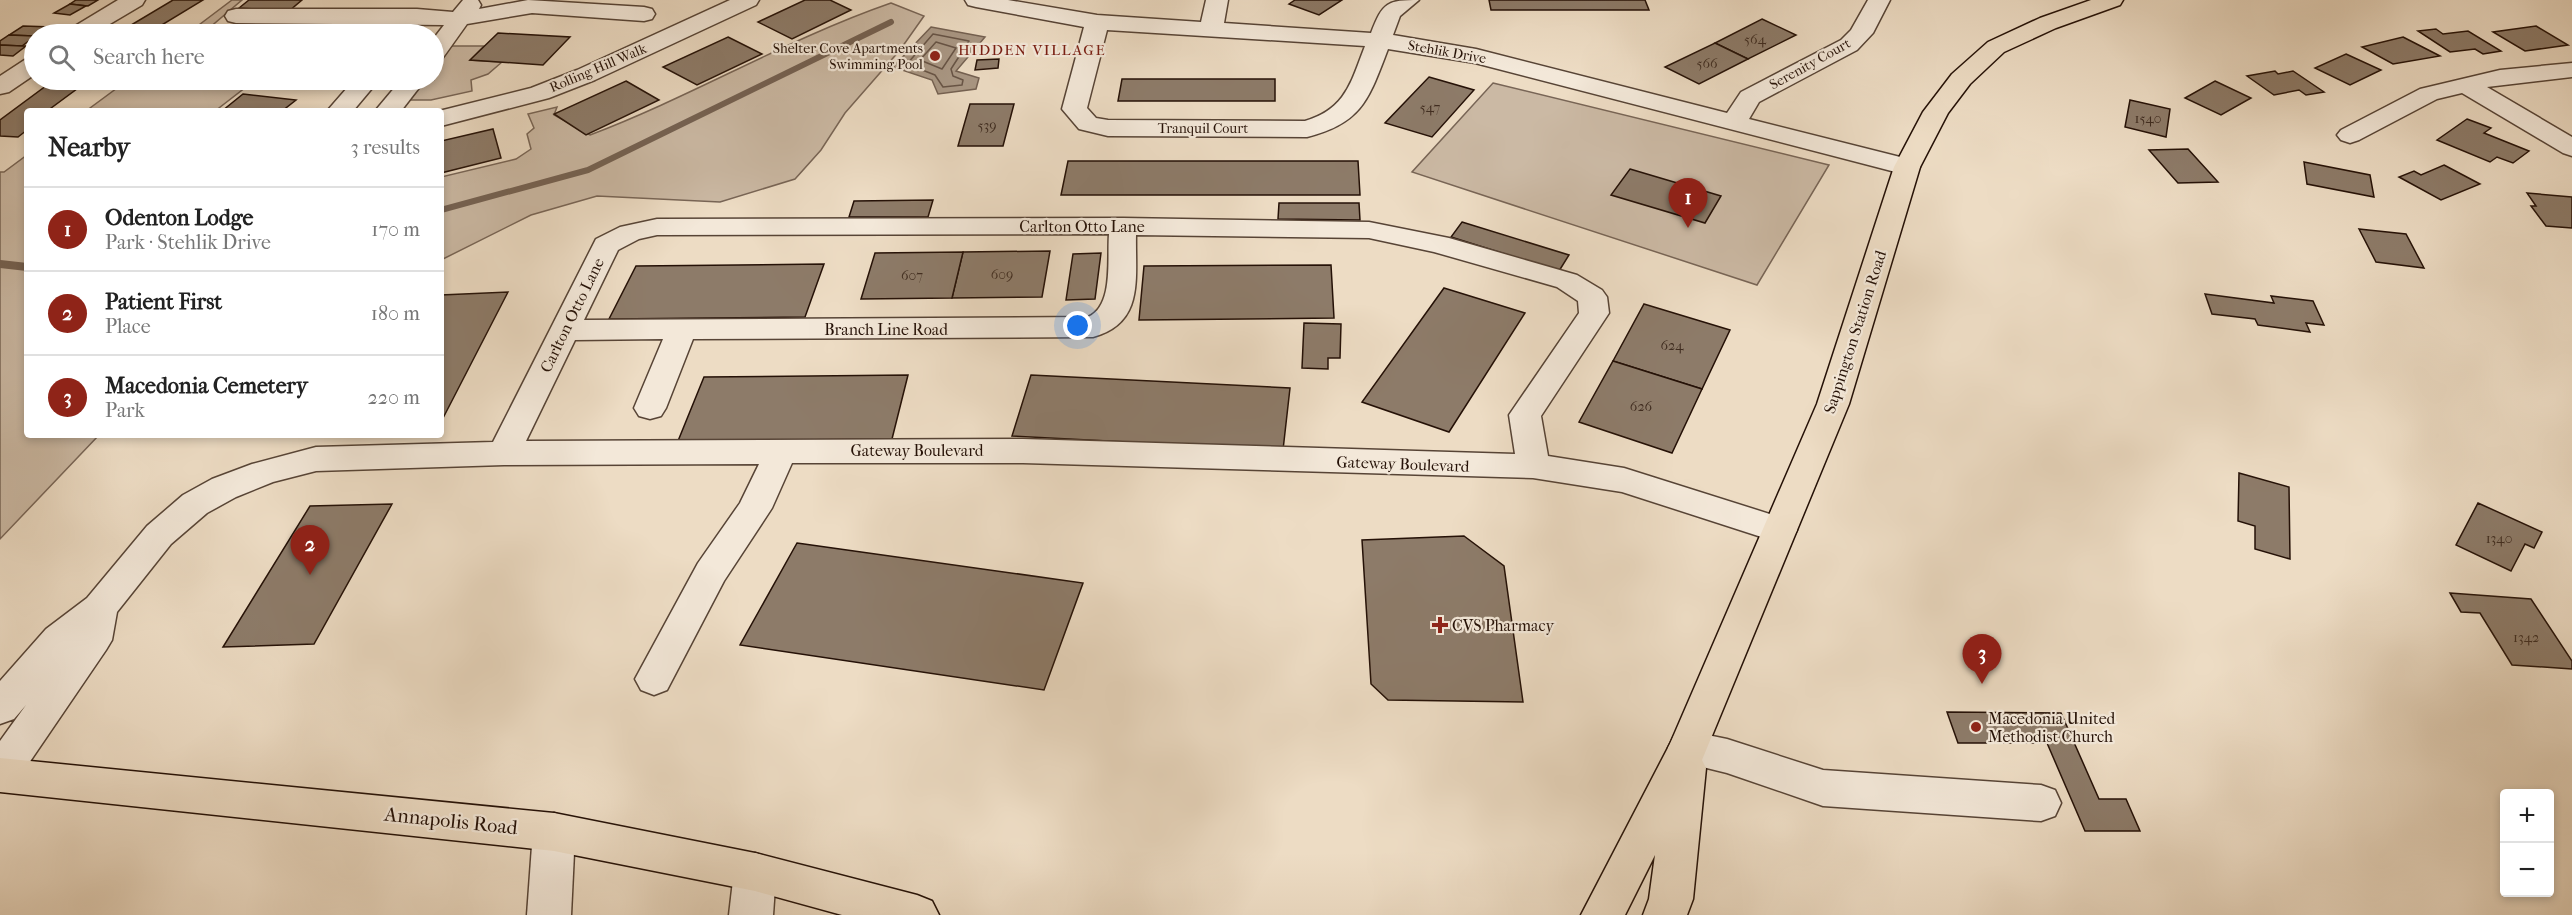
<!DOCTYPE html>
<html lang="en">
<head>
<meta charset="utf-8">
<style>
  :root { --surface:#fff; --page:#f6f6f6; --text:#222; --muted:#767676; --line:#e0e0e0; --accent:#8f2418 }
  body { margin:0; font-family:"IM FELL French Canon",serif; background:var(--page); color:var(--text) }
  .controls { position:absolute; right:18px; bottom:18px; display:grid; overflow:hidden; border-radius:6px; box-shadow:0 3px 9px #0003 }
  .controls button { width:54px; height:54px; display:grid; place-items:center; padding:0; border:0; border-bottom:2px solid var(--line); background:var(--surface); color:var(--text); font:30px sans-serif }
  .you { position:absolute; left:1078px; top:326px; width:21px; height:21px; margin:-15px; border:4px solid #fff; border-radius:50%; background:#1a73e8; box-shadow:0 0 0 9px #1a73e833 }
  .badge { display:grid; place-items:center; width:39px; height:39px; border-radius:50%; background:var(--accent); color:#fff; font-size:20px; font-weight:700 }
  .pin { position:absolute; translate:-50% -50px; filter:drop-shadow(0 2px 3px #0008) }
  .pin::after { content:''; position:absolute; top:32px; width:21px; height:18px; background:inherit; clip-path:polygon(0 0,100% 0,50% 100%) }
  .list { margin:0; padding:0; list-style:none }
  h2 { display:flex; justify-content:space-between; align-items:center; height:78px; margin:0; padding:0 24px; font-size:26px }
  h2 small { font-size:20px; font-weight:400; color:var(--muted) }
  .list li { display:grid; grid-template-columns:39px 1fr auto; gap:18px; align-items:center; box-sizing:border-box; height:84px; padding:0 24px; border-top:2px solid var(--line) }
  .list b { display:block; font-size:22px; white-space:nowrap }
  .list p { margin:0; font-size:20px; white-space:nowrap; color:var(--muted) }
  .list em { font-size:20px; font-style:normal; color:var(--muted) }
  .icon { flex:none; width:33px; height:33px; fill:none; stroke:currentColor; stroke-width:2; stroke-linecap:round; stroke-linejoin:round }
  .map { position:relative; flex:none; width:2572px; height:915px; overflow:hidden }
  .search { position:absolute; background:var(--surface); box-shadow:0 3px 9px #0003; left:24px; top:24px; width:420px; height:66px; display:flex; align-items:center; gap:15px; box-sizing:border-box; padding:0 21px; border-radius:33px; color:var(--muted); font-size:22px }
  .panel { position:absolute; background:var(--surface); box-shadow:0 3px 9px #0003; left:24px; top:108px; width:420px; height:330px; border-radius:6px }
  .map>svg:first-child { display:block }
  .green { fill:#cbb9a4; stroke:#786556; stroke-width:1.5 }
  .water { fill:#a99784; stroke:#746152; stroke-width:1.5 }
  .lines { fill:none; stroke-linecap:round; stroke-linejoin:round }
  .shore { stroke:#675446; stroke-width:1.5 }
  .stream-far1 { stroke:#746152; stroke-width:6 }
  .stream { stroke:#746152; stroke-width:8 }
  .building { fill:#8d7b69; stroke:#251107; stroke-width:1.5 }
  .minor-casing { stroke:#574436; stroke-width:3 }
  .major-casing { stroke:#251107; stroke-width:3 }
  .minor { fill:#f3e8d9; fill-rule:evenodd }
  .major { fill:#eddcc4; fill-rule:evenodd }
  .poi-dot { fill:#8f2418; stroke:#f3e8d9; stroke-width:2 }
  .labels { text-anchor:middle; dominant-baseline:central; stroke-width:4.5; stroke-linejoin:round; paint-order:stroke }
  .number-label { font-size:14px; fill:#3f2c20 }
  .far-poi-label { font-size:14px; fill:#251107; stroke:#f3e8d9; text-anchor:end }
  .far-street-label { font-size:14px; fill:#251107; stroke:#f3e8d9 }
  .far-neighbourhood-label { font-size:15px; letter-spacing:1.5px; fill:#7a1f14; stroke:#f3e8d9 }
  .street-label { font-size:16px; fill:#251107; stroke:#f3e8d9 }
  .poi-label { font-size:16px; fill:#251107; stroke:#f3e8d9; text-anchor:start }
  .near-street-label { font-size:20px; fill:#251107; stroke:#f3e8d9 }
</style>
</head>
<body>
<div class="map">
<svg width="2572" height="915" viewBox="0 0 2572 915">
  <rect width="100%" height="100%" fill="#eddcc4"/>
  <filter id="stains"><feTurbulence type="fractalNoise" baseFrequency=".00333" numOctaves="4"/><feColorMatrix values="0 0 0 0 .2 0 0 0 0 .09 0 0 0 0 .02 0 0 0 .5 -.17"/></filter>
  <radialGradient id="worn" r=".72"><stop offset=".6" stop-color="#630" stop-opacity="0"/><stop offset="1" stop-color="#630" stop-opacity=".3"/></radialGradient>
  <g class="green">
    <polygon points="232,0 242,0 202,34 187,34"/>
    <path d="M891,3L924,16L900,50L845,113L821,150L795,179L720,202L597,196L531,215L441,260V177L516,159L531,149L527,134L534,128L528,114L557,107L554,115L590,135C693,96 787,39 891,3Z"/>
    <polygon points="450,46 484,46 470,60 502,62 488,74 471,80 472,91 431,100 405,100 420,80 434,80 434,64"/>
    <polygon points="128,80 255,80 215,111 86,111"/>
    <polygon points="1493,83 1829,165 1757,285 1412,172"/>
    <polygon points="27,155 27,435 99,435 0,539 0,172 4,172"/>
  </g>
  <polygon class="water" points="931,27 985,37 956,71 979,78 976,89 938,94 932,80 893,67"/>
  <g class="lines">
    <g class="shore">
      <polygon points="933,34 969,41 951,69 953,76 963,80 962,85 943,87 935,75 907,64"/>
      <polygon points="936,42 956,48 942,69 920,60"/>
    </g>
    <polyline class="stream-far1" points="441,210 588,170 891,22"/>
    <polyline class="stream" points="0,264 27,267"/>
  </g>
  <g class="building">
    <polygon points="76,0 98,0 88,6 70,4"/>
    <polygon points="173,0 203,0 147,34 116,34"/>
    <polygon points="249,0 302,0 289,11 239,8"/>
    <polygon points="805,0 830,0 851,10 792,39 758,22"/>
    <polygon points="1295,0 1342,0 1319,15 1289,4"/>
    <polygon points="1489,0 1645,0 1649,10 1491,10"/>
    <polygon points="70,4 86,6 70,15 54,13"/>
    <polygon points="1762,19 1796,35 1748,59 1715,43"/>
    <polygon points="23,26 53,27 34,36 9,35"/>
    <polygon points="2536,26 2568,45 2525,51 2493,32"/>
    <polygon points="2436,29 2443,34 2468,31 2501,51 2483,54 2475,49 2450,52 2418,31"/>
    <polygon points="498,33 570,37 543,65 470,60"/>
    <polygon points="9,35 34,36 34,37 22,46 0,45 0,41"/>
    <polygon points="728,37 762,54 697,85 663,67"/>
    <polygon points="2403,37 2440,56 2393,64 2362,47"/>
    <polygon points="1715,43 1748,59 1699,84 1665,67"/>
    <polygon points="0,45 22,46 26,46 13,56 0,55"/>
    <polygon points="2346,54 2381,70 2350,85 2315,68"/>
    <polygon points="999,59 998,68 975,70 977,60"/>
    <polygon points="2275,71 2278,74 2293,71 2324,92 2306,95 2299,90 2274,95 2247,76"/>
    <polygon points="1429,77 1474,90 1432,137 1385,123"/>
    <polygon points="1122,79 1275,79 1275,101 1118,101"/>
    <polygon points="54,80 89,80 47,111 27,111 27,130 18,137 0,136 0,120"/>
    <polygon points="626,81 659,100 586,135 554,114"/>
    <polygon points="2215,81 2251,98 2221,115 2185,98"/>
    <polygon points="243,94 296,100 282,111 222,111"/>
    <polygon points="2130,100 2170,109 2166,137 2125,127"/>
    <polygon points="970,104 1014,104 1003,146 958,146"/>
    <polygon points="2467,119 2491,128 2484,133 2529,151 2513,163 2497,157 2490,162 2437,140"/>
    <polygon points="493,129 501,158 441,173 441,141"/>
    <polygon points="2188,149 2218,182 2178,183 2149,150"/>
    <polygon points="1068,161 1358,161 1360,195 1061,195"/>
    <polygon points="2304,162 2370,175 2374,197 2307,184"/>
    <polygon points="2444,165 2480,184 2441,200 2399,177 2414,171 2421,175"/>
    <polygon points="1630,169 1721,196 1705,223 1611,195"/>
    <polygon points="2527,193 2572,197 2572,228 2546,226 2531,206 2536,206"/>
    <polygon points="933,200 928,217 849,217 854,201"/>
    <polygon points="1279,203 1359,203 1360,220 1278,219"/>
    <polygon points="1462,222 1569,255 1559,271 1451,237"/>
    <polygon points="2359,229 2406,234 2424,268 2376,262"/>
    <polygon points="1050,251 1042,297 952,298 963,252"/>
    <polygon points="963,252 952,298 861,299 875,253"/>
    <polygon points="1101,253 1095,299 1066,300 1073,254"/>
    <polygon points="824,264 805,317 609,319 636,266"/>
    <polygon points="1331,265 1334,318 1139,320 1144,266"/>
    <polygon points="1444,288 1525,313 1449,432 1362,402"/>
    <polygon points="508,292 441,422 441,295"/>
    <polygon points="2205,294 2274,303 2271,296 2313,301 2324,325 2306,323 2310,332 2258,325 2255,319 2212,314"/>
    <polygon points="1644,304 1730,330 1702,389 1613,361"/>
    <polygon points="1304,323 1341,324 1340,358 1328,358 1328,369 1302,368"/>
    <polygon points="1613,361 1702,389 1672,453 1579,422"/>
    <polygon points="908,375 892,439 678,441 704,377"/>
    <polygon points="1031,375 1290,388 1283,450 1012,436"/>
    <polygon points="2239,473 2289,487 2290,559 2255,549 2255,526 2238,521"/>
    <polygon points="2478,503 2542,532 2534,548 2525,544 2511,571 2456,545"/>
    <polygon points="392,504 314,644 223,647 310,506"/>
    <polygon points="1464,536 1504,566 1523,702 1388,700 1371,684 1362,540"/>
    <polygon points="797,543 1083,583 1044,690 740,645"/>
    <polygon points="2450,593 2531,599 2572,661 2572,669 2512,665 2480,613 2461,612"/>
    <polygon points="1947,712 2061,713 2099,799 2126,799 2140,831 2085,831 2047,743 1958,743"/>
  </g>
  <g class="lines">
    <g class="minor-casing">
      <g id="minor">
        <polygon points="118,0 145,0 142,5 93,34 66,34 70,29"/>
        <polygon points="463,0 478,0 481,5 479,9 528,0 644,7 652,9 655,14 652,19 644,21 532,13 467,24 442,59 434,61 434,38 444,25 236,23 228,21 225,16 228,11 236,9 417,9 453,12"/>
        <polygon points="730,0 759,0 756,5 595,80 549,98 441,126 441,111 439,111 531,88 577,70"/>
        <path d="M965,0H1008L1097,15L1201,22L1206,0H1228L1224,23L1371,33C1383,2 1387,0 1419,0L1400,16L1393,35L1476,49L1727,113L1741,92L1841,40L1851,30L1868,0H1890L1873,33L1857,50L1759,102L1749,119L1916,161L1920,167L1916,173L1907,175L1475,63L1388,49C1369,98 1363,123 1307,137L1108,136L1079,129L1062,109L1084,27L976,7L968,5ZM1107,30L1365,46C1351,82 1346,109 1305,121L1108,120L1096,118L1087,108Z"/>
        <polygon points="34,57 34,75 9,92 0,94 0,76 26,59"/>
        <polygon points="2572,63 2572,77 2487,87 2572,137 2572,156 2563,153 2462,93 2437,99 2359,140 2350,143 2341,140 2337,135 2341,130 2420,89 2500,70"/>
        <polygon points="354,80 379,80 353,111 327,111"/>
        <polygon points="401,80 425,80 401,111 375,111"/>
        <path d="M1123,218L1369,222L1449,238L1577,275L1602,290L1607,297L1609,313L1541,416L1548,456L1624,468L1792,521L1797,530L1792,539L1780,543L1622,492L1533,478L1023,463H792L772,508L724,581L667,690L654,695L641,690L635,679L698,563L740,503L759,464L504,465L316,471L273,482L236,497L207,513L171,544L117,612L112,640L106,650L14,785L0,790V741L26,705L14,719L0,724V681L46,629L87,598L147,526L183,495L212,479L252,464L316,447L493,442L596,239L620,227L657,219ZM1109,234C1107,259 1114,306 1088,317L584,320L618,250L639,239L657,235ZM1136,235L1369,238L1434,252L1557,287L1578,301L1579,313L1509,415L1515,454L1023,439L526,441L575,340L663,339L634,408L639,416L650,419L661,416L666,408L693,339L1093,337C1145,323 1135,278 1136,235Z"/>
        <polygon points="1688,731 1727,739 1823,770 2041,785 2055,790 2061,803 2055,816 2041,821 1823,806 1727,773 1674,760 1668,748 1674,736"/>
        <polygon points="554,813 569,819 575,832 571,915 527,915 533,832 539,819"/>
        <polygon points="755,853 770,858 776,872 773,915 729,915 734,872 740,858"/>
      </g>
    </g>
    <g class="major-casing">
      <g id="major">
        <polygon points="2091,0 2123,0 2120,5 2056,28 2004,52 1970,84 1948,113 1920,167 1849,404 1702,760 1706,768 1693,899 1687,915 1643,915 1649,899 1655,855 1625,915 1581,915 1670,744 1817,404 1894,167 1923,112 1952,74 1988,42 2040,18"/>
        <polygon points="0,758 554,813 755,853 917,895 932,901 939,915 842,915 755,891 554,851 0,792"/>
      </g>
    </g>
    <use href="#minor" class="minor"/>
    <use href="#major" class="major"/>
  </g>
  <g class="poi-dot">
    <circle cx="935" cy="56" r="6"/>
    <path d="M1437 616h6v6h6v6h-6v6h-6v-6h-6v-6h6z"/>
    <circle cx="1976" cy="727" r="6"/>
  </g>
  <g class="labels">
    <g class="number-label">
      <text x="1755" y="39">564</text>
      <text x="1707" y="63">566</text>
      <text x="1430" y="107">547</text>
      <text x="2148" y="118">1540</text>
      <text x="987" y="125">539</text>
      <text x="1002" y="274">609</text>
      <text x="912" y="275">607</text>
      <text x="1672" y="345">624</text>
      <text x="1641" y="406">626</text>
      <text x="2499" y="538">1340</text>
      <text x="2526" y="637">1342</text>
    </g>
    <g class="far-poi-label">
      <text x="923" y="48">Shelter Cove Apartments<tspan x="923" dy="16">Swimming Pool</tspan></text>
    </g>
    <g class="far-street-label">
      <text transform="translate(1447 52) rotate(10)">Stehlik Drive</text>
      <text transform="translate(1810 64) rotate(-29)">Serenity Court</text>
      <text transform="translate(598 68) rotate(-23)">Rolling Hill Walk</text>
      <text x="1203" y="128">Tranquil Court</text>
    </g>
    <g class="far-neighbourhood-label">
      <text x="1032" y="50">HIDDEN VILLAGE</text>
    </g>
    <g class="street-label">
      <text x="1082" y="226">Carlton Otto Lane</text>
      <text transform="translate(572 315) rotate(-64)">Carlton Otto Lane</text>
      <text x="886" y="329">Branch Line Road</text>
      <text transform="translate(1855 332) rotate(-72)">Sappington Station Road</text>
      <text x="917" y="450">Gateway Boulevard</text>
      <text transform="translate(1403 464) rotate(2)">Gateway Boulevard</text>
    </g>
    <g class="poi-label">
      <text x="1452" y="625">CVS Pharmacy</text>
      <text x="1988" y="718">Macedonia United<tspan x="1988" dy="18">Methodist Church</tspan></text>
    </g>
    <g class="near-street-label">
      <text transform="translate(451 821) rotate(6)">Annapolis Road</text>
    </g>
  </g>
  <rect width="100%" height="100%" filter="url(#stains)"/>
  <rect width="100%" height="100%" fill="url(#worn)"/>
</svg>
<div class="controls">
<button>+</button>
<button>−</button>
</div>
<div class="you"></div>
<div class="pin badge" style="left:1688px;top:228px">1</div>
<div class="pin badge" style="left:310px;top:575px">2</div>
<div class="pin badge" style="left:1982px;top:684px">3</div>
<div class="search"><svg class="icon" aria-label="search" viewBox="0 0 24 24"><circle cx="10" cy="10" r="6"/><path d="M15 15l6 6"/></svg>Search here</div>
<section class="panel">
<h2>Nearby<small>3 results</small></h2>
<ul class="list">
<li><span class="badge">1</span><div><b>Odenton Lodge</b><p>Park · Stehlik Drive</p></div><em>170 m</em></li>
<li><span class="badge">2</span><div><b>Patient First</b><p>Place</p></div><em>180 m</em></li>
<li><span class="badge">3</span><div><b>Macedonia Cemetery</b><p>Park</p></div><em>220 m</em></li>
</ul>
</section>
</div>
</body>
</html>
